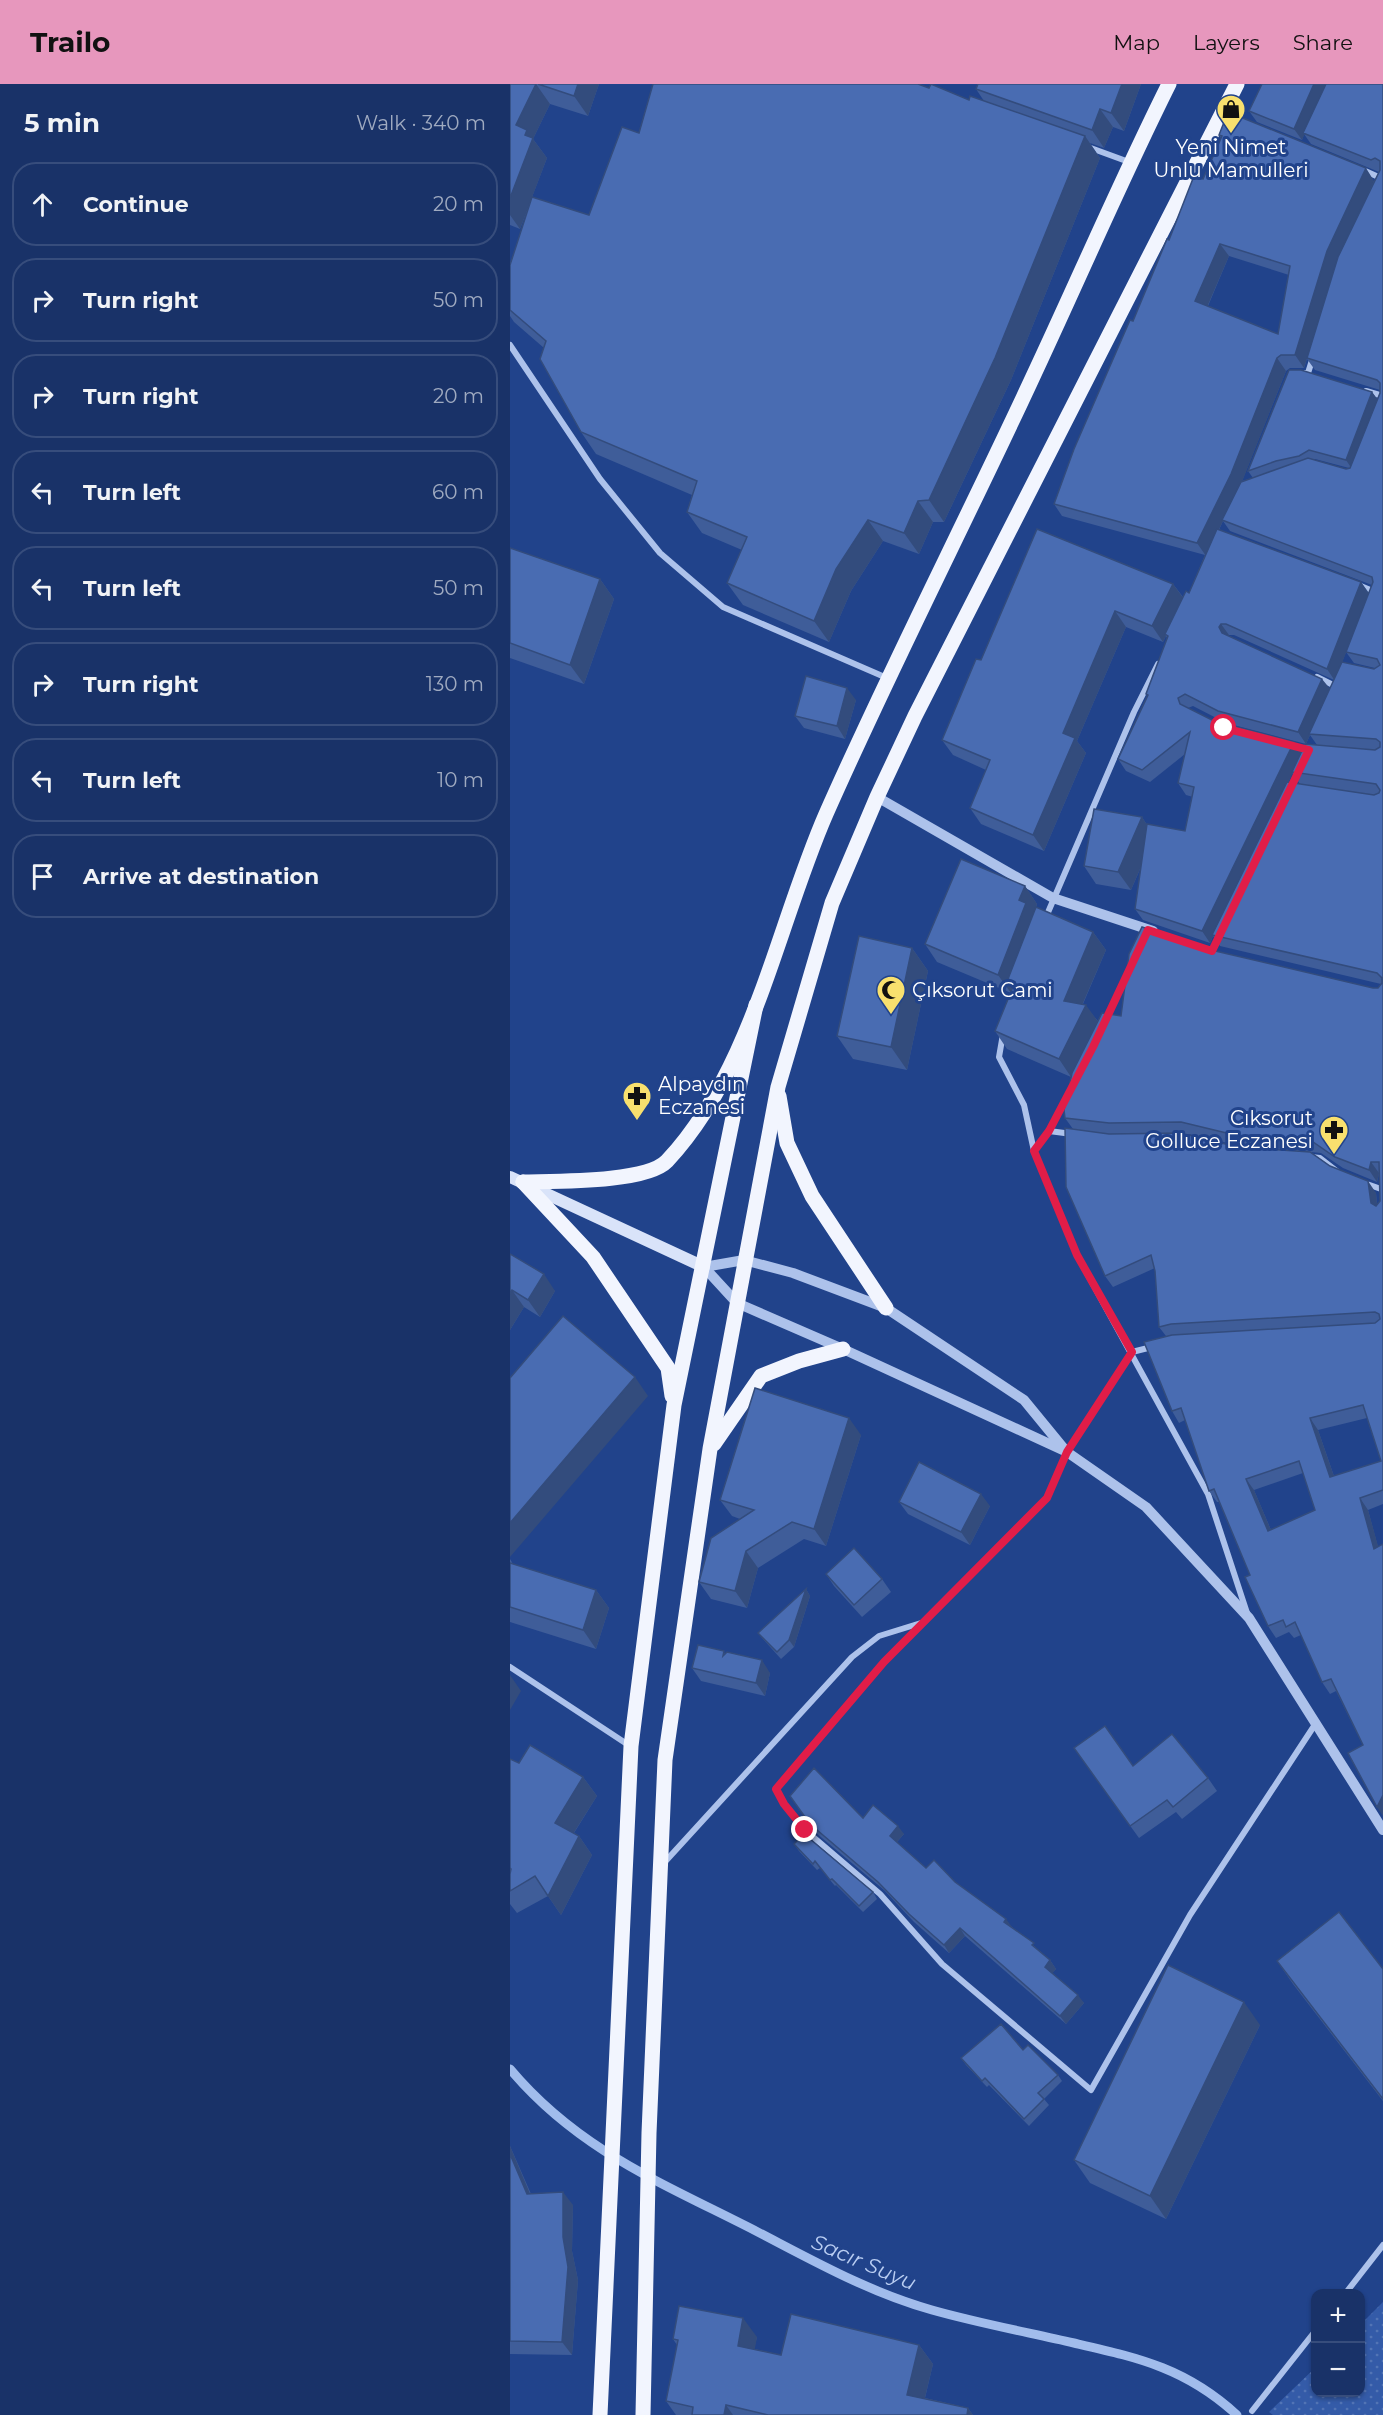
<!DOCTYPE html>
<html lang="en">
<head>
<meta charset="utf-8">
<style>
  :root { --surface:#193268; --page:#223a6e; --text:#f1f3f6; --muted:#9faac0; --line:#374d7c; --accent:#e797bd }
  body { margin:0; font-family:Montserrat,sans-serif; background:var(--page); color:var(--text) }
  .controls { position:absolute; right:18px; bottom:18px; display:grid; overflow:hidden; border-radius:12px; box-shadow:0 2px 4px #0004 }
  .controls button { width:54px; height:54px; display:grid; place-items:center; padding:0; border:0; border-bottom:2px solid var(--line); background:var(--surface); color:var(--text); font:30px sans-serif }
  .stop { position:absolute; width:18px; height:18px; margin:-14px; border:4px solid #e11d48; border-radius:50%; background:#fff }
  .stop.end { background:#e11d48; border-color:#fff; box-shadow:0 2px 6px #0008 }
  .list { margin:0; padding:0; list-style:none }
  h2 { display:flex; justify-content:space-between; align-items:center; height:78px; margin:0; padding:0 24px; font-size:26px }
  h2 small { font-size:20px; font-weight:400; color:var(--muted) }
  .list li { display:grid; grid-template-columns:39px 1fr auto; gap:18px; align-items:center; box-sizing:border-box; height:84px; margin:0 12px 12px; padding:0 12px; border:2px solid var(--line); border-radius:24px }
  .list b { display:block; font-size:22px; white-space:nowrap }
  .list em { font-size:20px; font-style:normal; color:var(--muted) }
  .icon { flex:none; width:33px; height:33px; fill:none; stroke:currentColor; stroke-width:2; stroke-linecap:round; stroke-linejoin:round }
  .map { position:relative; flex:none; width:873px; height:2331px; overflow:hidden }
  header { display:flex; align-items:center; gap:36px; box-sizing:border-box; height:84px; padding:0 30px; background:var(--accent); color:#111 }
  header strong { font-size:28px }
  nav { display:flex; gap:33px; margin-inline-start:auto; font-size:21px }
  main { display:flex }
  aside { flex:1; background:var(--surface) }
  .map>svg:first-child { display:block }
  .grass { fill:url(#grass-dots) }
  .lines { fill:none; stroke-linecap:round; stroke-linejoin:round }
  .stream { stroke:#a1bcec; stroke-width:9 }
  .minor { stroke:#adc2eb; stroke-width:6 }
  .tertiary { stroke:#adc2eb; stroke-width:10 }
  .secondary { stroke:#d9e3f9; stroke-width:12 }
  .primary { stroke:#f2f5fe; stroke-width:15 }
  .wall { fill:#3f5d99; fill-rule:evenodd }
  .shaded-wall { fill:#334c7d }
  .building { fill:#496cb2; stroke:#334c7d; stroke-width:1.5; fill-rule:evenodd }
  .route { stroke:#e11d48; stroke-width:8 }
  .labels { text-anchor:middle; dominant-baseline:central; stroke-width:6; stroke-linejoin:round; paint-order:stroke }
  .poi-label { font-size:20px; fill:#fff; stroke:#21438b; text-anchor:start }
  .water-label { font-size:21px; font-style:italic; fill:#b9cdf2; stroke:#21438b }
</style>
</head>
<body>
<header>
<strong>Trailo</strong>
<nav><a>Map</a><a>Layers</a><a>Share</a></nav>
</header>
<main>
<aside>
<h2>5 min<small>Walk · 340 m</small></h2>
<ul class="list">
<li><svg class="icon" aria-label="ahead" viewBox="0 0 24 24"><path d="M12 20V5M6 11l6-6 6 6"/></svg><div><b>Continue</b></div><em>20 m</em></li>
<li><svg class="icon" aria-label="right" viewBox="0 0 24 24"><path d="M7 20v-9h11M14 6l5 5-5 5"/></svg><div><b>Turn right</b></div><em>50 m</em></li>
<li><svg class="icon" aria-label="right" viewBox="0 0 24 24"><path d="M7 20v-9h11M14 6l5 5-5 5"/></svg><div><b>Turn right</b></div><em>20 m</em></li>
<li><svg class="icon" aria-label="left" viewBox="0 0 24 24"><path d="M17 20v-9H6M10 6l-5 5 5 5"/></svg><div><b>Turn left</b></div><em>60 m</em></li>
<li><svg class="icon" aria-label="left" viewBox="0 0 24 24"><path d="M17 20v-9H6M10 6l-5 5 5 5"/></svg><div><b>Turn left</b></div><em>50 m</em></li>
<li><svg class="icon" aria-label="right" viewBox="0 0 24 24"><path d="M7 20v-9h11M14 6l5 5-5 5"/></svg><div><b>Turn right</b></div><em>130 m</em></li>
<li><svg class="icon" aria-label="left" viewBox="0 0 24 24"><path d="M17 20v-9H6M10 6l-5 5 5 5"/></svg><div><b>Turn left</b></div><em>10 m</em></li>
<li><svg class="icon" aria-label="arrive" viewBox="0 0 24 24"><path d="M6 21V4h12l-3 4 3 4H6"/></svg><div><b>Arrive at destination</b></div></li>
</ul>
</aside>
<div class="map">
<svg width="873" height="2331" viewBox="0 0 873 2331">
  <defs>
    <pattern id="grass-dots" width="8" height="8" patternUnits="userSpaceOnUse" patternTransform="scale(1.5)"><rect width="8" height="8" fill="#345ba8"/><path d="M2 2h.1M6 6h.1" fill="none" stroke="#5274b5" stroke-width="1.8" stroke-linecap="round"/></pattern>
  </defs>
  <rect width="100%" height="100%" fill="#21438b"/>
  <polygon class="grass" points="873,2218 873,2331 763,2331 759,2328 805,2284 806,2308 850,2308 851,2240"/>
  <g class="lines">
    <path class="stream" d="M0,1985C68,2066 152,2099 244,2146C302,2176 358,2208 422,2226C468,2239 516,2248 564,2259C629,2274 676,2284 727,2331"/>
    <g class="minor">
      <polyline points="578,63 619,78"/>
      <polyline points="853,86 873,95"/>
      <polyline points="0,261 90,395 150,469 213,523 377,594"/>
      <polyline points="792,289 798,289 803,273"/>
      <polyline points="856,307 873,312"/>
      <polyline points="846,500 865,508"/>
      <polyline points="807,593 827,603"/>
      <polyline points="536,833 624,628 648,580"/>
      <polyline points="702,867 710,851"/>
      <polyline points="595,937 620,884"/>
      <polyline points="493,950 489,973 514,1021 524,1067 567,1171 698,1410 737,1529"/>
      <polyline points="539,1047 562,1050"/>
      <polyline points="524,1067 539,1047 561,1005"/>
      <polyline points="801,1073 810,1074 828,1088"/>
      <polyline points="854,1099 871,1105"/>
      <polyline points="642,1263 622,1268 557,1368 537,1414 374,1578 266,1705 274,1720 295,1746 370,1810 432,1880 581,2006 680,1831 806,1639"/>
      <polyline points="0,1583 120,1662"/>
      <polyline points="153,1780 342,1573 369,1552 411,1539"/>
      <polyline points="835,2210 873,2161"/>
      <polyline points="742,2327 806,2246"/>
    </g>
    <g class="tertiary">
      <polyline points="367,713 543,814 643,847"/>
      <polyline points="194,1183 227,1219 333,1265 557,1368 636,1423 739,1534 873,1746"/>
      <polyline points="194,1183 234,1176 283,1189 376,1224 514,1316 555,1366"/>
    </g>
    <polyline class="secondary" points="0,1093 194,1183"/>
    <g class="primary">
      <polyline points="269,1012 277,1059 302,1112 376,1224"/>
      <path d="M13,1098C45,1097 136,1099 157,1077C243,985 267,842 316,730C380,585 453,443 520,299C567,199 610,98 659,0"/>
      <polyline points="13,1098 83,1173 158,1284 162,1312"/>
      <polyline points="204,1360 251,1292 289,1277 333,1265"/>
      <polyline points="90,2331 121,1662 164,1321 246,921"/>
      <polyline points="133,2331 139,2049 155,1676 200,1365 268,1003 322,819 367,713 405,632 727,0"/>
    </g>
  </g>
  <g class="wall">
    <polygon points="0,0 89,0 78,32 40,20 23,55 37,74 22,113 79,131 129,49 419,4 459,16 474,17 466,5 468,0 631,0 614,47 603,43 594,64 580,59 590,74 501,296 434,438 423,438 409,470 373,457 341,507 319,558 233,521 217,499 232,466 192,449 177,428 182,411 86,370 71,348 34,264 4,238 0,232 0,181 20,120 10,145 0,141"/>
    <path d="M873,0V1420L858,1426L868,1463L853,1661L826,1607L820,1610L812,1598L791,1551L784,1554L779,1548L766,1554L758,1542L740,1491L709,1418H707L699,1407L675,1336L669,1339L662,1327L656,1252L649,1243L645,1184L603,1203L595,1192L563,1045L555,1034L561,993L497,965L485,947L501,909L427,878L415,860L515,802L527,820L526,823L583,848L596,866L573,920L588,937L611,932L701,866L863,904H868L871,900L710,862L703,852L700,859L633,836L625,825L631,783L621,806L586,800L574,782L632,733L637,741L675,747L683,713L676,711L668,699L675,670L640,698L616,687L608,675L637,612L636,610L657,554L656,552L653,558L616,543L567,657L576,669L534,767L471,740L460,724L476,686L443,671L432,656L471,576L663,500L673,513L679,509L695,471L552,432L544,420L623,237L659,156L693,95L711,54L709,51L864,97L869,88L801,60L794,50L792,56L747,38L739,27ZM719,172L779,191L768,250L698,222ZM797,275L805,286L870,306V309L867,315L862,308L738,387L743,394L732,397L776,287L780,284H794ZM805,375L839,384L836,385L803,376ZM713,437L720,447L862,501L859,509L851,498L709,446ZM719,551H724L824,596L820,605L719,552ZM836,568L844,579L865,584L864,585L832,578ZM683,622L716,639L796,660L800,651L807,661L791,668L784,658L704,637L678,624ZM782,689L790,700L778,699ZM674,1050H679L735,1063H728ZM801,1068L811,1069L833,1084L867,1098L869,1090L870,1117L867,1120L866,1109L820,1082ZM857,1334L871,1377L824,1392L808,1346ZM793,1389L805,1426L761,1446L744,1406Z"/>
    <polygon points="0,464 90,495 104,515 74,600 0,574"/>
    <polygon points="346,616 335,655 294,644 285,632"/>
    <polygon points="402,864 418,887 397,986 343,975 327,952"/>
    <polygon points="0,1170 45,1207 30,1233 14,1223 0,1246"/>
    <polygon points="351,1351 316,1462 294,1455 248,1484 237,1524 201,1515 189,1498 230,1435 222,1432 210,1416"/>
    <polygon points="389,1418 480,1422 460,1461 398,1430"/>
    <polygon points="0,1475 3,1480 86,1506 99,1524 86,1565 0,1538"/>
    <polygon points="316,1490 372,1495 381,1508 352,1533 324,1502"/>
    <polygon points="296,1505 300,1512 284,1563 271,1575 253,1555 248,1549"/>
    <polygon points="215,1569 260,1589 255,1612 191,1597 182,1584"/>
    <polygon points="564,1664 623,1682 698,1694 707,1707 672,1735 666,1728 629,1754"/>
    <polygon points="0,1675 9,1679 73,1693 87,1712 64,1749 69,1752 82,1771 51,1831 38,1812 7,1829 0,1820"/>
    <polygon points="280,1712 353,1734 394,1750 387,1758 416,1784 445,1798 502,1843 540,1876 546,1885 542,1889 574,1919 556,1940 455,1852 439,1869 404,1838 374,1806 306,1749"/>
    <polygon points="284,1760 363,1808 367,1815 353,1828 326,1801 325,1802 310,1784 307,1786 289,1767"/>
    <polygon points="767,1877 873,1885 873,2017 783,1900"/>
    <polygon points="750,1941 656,2135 580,2099 564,2076"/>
    <polygon points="513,1966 548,1991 552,1997 534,2015 539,2021 519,2042 479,2001 477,2003 456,1981 451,1974"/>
    <polygon points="0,2062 21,2110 63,2121 62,2167 68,2196 62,2271 0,2270"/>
    <polygon points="247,2253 244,2265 271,2271 409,2261 423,2280 415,2314 458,2324 463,2331 166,2331 156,2317 167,2261 163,2255"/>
  </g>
  <g class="shaded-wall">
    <polygon points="26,0 40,20 23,55 37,74 10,145 0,131 0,114 6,41"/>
    <polygon points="68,0 89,0 78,32 64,12"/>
    <polygon points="612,0 631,0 614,47 601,29"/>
    <polygon points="804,0 817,0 792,56 784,45"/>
    <polygon points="590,25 603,43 594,64 582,46"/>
    <polygon points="575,52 590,74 501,296 434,438 419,416"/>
    <polygon points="856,84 864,97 826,180 794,284 785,271 817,167"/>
    <polygon points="710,160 719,172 694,230 685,217"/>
    <polygon points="767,274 776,287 730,403 712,436 713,437 696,472 687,459"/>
    <polygon points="862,308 868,316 842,385 836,376"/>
    <polygon points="408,417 423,438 409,470 394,449"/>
    <polygon points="358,436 373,457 341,507 319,558 304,537 326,485"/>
    <polygon points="90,495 104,515 74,600 60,581"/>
    <polygon points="851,498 859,510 825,597 817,585"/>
    <polygon points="663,500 674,515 655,550 656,552 653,558 642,542"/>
    <polygon points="605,527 616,543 567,657 576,669 534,767 523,751 553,649"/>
    <polygon points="711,540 719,551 717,554 712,549 709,543"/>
    <polygon points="812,595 821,606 799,650 800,651 796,660 788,648"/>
    <polygon points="337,604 346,616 335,655 327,642"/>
    <polygon points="784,658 792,670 704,851 702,851 703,852 700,859 692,847"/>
    <polygon points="632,733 644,752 621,806 608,788"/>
    <polygon points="515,802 527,820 498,895 503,903 501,909 488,891 509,816"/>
    <polygon points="583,848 596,866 566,935 554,917"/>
    <polygon points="402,864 418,887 397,986 381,963"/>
    <polygon points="576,921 589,939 561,993 549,975"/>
    <polygon points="861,1078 869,1089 867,1098 859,1086"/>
    <polygon points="858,1097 866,1109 868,1130 861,1119"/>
    <polygon points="34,1190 45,1207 30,1233 18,1216"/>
    <polygon points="2,1206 14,1223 0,1246 0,1210"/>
    <polygon points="125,1293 138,1312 0,1473 0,1439"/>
    <polygon points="339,1334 351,1351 316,1462 304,1445"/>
    <polygon points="800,1334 808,1346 828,1404 820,1393"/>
    <polygon points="736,1395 744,1406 766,1458 758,1447"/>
    <polygon points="471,1410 480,1422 460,1461 451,1448"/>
    <polygon points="850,1414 858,1426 872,1476 864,1465"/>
    <polygon points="236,1467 248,1484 237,1524 225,1507"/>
    <polygon points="296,1505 300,1512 284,1563 279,1556"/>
    <polygon points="86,1506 99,1524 86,1565 73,1546"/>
    <polygon points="252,1576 260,1589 255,1612 246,1599"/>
    <polygon points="0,1591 11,1607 0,1626"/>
    <polygon points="73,1693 87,1712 58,1758 45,1739"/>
    <polygon points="873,1711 873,1732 867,1723"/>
    <polygon points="388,1742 394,1750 385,1760 380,1752"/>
    <polygon points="69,1752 82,1771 51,1831 38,1812"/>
    <polygon points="496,1835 502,1843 494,1838"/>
    <polygon points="450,1844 455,1852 439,1869 434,1861"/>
    <polygon points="540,1876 546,1885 541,1891 535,1883"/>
    <polygon points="568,1911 574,1919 556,1940 550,1932"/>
    <polygon points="734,1918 750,1941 656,2135 640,2112"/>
    <polygon points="0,2062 26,2124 17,2110 0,2070"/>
    <polygon points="53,2108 63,2121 62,2167 68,2196 62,2271 52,2258"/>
    <polygon points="233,2234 247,2253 242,2281 228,2262"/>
    <polygon points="409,2261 423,2280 411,2330 397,2311"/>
    <polygon points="216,2321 223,2331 214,2331"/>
    <polygon points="458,2324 463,2331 457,2331"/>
  </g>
  <g class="building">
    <polygon points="0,0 26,0 6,41 17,46 15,51 23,54 0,114"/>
    <polygon points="28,0 68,0 64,12"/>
    <polygon points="143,0 408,0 419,4 421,0 459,16 460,12 575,52 485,274 419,416 408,417 394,449 358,436 326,485 304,537 217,499 237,453 177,428 187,397 71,348 30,275 36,257 0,226 0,181 22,113 79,131 112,43 129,49"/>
    <polygon points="468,0 612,0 601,29 590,25 582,46 466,5"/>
    <polygon points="752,0 804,0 784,45 739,27"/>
    <path d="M816,0H873V1406L850,1414L864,1465L873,1460V1711L867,1723L838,1669L853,1661L821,1595L812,1598L785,1538L776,1543L773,1536L758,1542L735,1493L740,1491L704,1405L699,1407L671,1324L662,1327L634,1258L662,1251L865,1239L870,1235L869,1230L865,1228L661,1240L649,1243L645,1187L641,1171L595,1192L556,1103L555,1044L599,1050L670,1049L728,1063L800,1068L820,1082L858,1097L861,1119L866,1122L870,1117L869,1078H861L859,1086L825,1073L803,1058L729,1052L671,1038L599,1039L555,1034L554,1026L562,989L592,929L611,932L619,870L632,843L701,866L863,904H868L872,899V894L867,889L702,851L777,698L864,711L869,709L870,706L866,700L782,688L795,660L865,666L870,663V658L866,655L799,650L832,578L864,585L870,581L867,575L836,568L863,498L862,493L712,436L731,398L798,374L836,385L840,384L870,309V299L867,296L797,274L828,173L870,86V77L865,74L861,76L793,49ZM853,1321L871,1377L820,1393L800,1334ZM789,1377L805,1426L758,1447L736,1395Z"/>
    <path d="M718,28L856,84L817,167L785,271H771L767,274L721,390L687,459L544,420L564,365L620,236L623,237L657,155L659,156L684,92L693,95L712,52L709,51ZM710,160L780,182L768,250L685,217Z"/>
    <polygon points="779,286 791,286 862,308 836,376 799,366 789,372 766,377 738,387"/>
    <polygon points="527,445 663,500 642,542 605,527 553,649 565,654 523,751 460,724 480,676 432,656 466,575 471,576"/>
    <polygon points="707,445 851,498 817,585 716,540 711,540 709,543 712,549 812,595 788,648 708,627 675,610 668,614 670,620 704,637 784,658 692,847 625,825 637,740 675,747 684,703 668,699 680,648 632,686 608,675 638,611 636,610 658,552 655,550 676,507 679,509"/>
    <polygon points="0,464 90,495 60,581 0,559"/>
    <polygon points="296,592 337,604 327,642 285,632"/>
    <polygon points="584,725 632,733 608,788 574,782"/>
    <polygon points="451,775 515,802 509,816 516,819 488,891 415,860"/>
    <polygon points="526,823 583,848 554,917 576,921 549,975 485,947 505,898 498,895"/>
    <polygon points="349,852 402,864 381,963 327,952"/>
    <polygon points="0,1170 34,1190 18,1216 2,1206 0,1210"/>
    <polygon points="53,1232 125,1293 0,1439 0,1294"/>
    <polygon points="245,1304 339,1334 304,1445 282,1438 236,1467 225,1507 189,1498 201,1454 244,1426 210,1416"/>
    <polygon points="409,1378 471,1410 451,1448 389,1418"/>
    <polygon points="344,1464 372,1495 344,1521 316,1490"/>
    <polygon points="0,1479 86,1506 73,1546 0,1523"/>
    <polygon points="296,1505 279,1556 267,1568 248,1549"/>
    <polygon points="188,1561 214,1567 213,1572 217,1568 252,1576 246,1599 182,1584"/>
    <polygon points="595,1642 623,1682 662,1650 698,1694 663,1723 657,1716 620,1742 564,1664"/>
    <polygon points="20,1661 73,1693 45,1739 69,1752 38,1812 25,1792 0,1807 0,1790 1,1785 0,1784 0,1675 9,1679"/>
    <polygon points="304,1684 353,1734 363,1721 388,1742 380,1752 416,1784 424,1776 445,1798 496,1835 494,1838 524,1859 522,1861 540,1876 535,1883 568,1911 550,1932 450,1844 434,1861 399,1830 368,1798 300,1740 280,1712"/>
    <polygon points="294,1750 363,1808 349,1822 322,1795 320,1796 305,1777 303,1780 284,1760"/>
    <polygon points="829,1828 873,1885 873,2015 767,1877"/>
    <polygon points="658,1881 734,1918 640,2112 564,2076"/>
    <polygon points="491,1940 513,1966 518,1961 548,1991 528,2009 534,2015 514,2035 475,1994 472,1997 451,1974"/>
    <polygon points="0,2070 17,2110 53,2108 53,2153 58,2183 52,2258 0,2257"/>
    <polygon points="169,2222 233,2234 228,2262 271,2271 281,2230 409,2261 397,2311 458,2324 457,2331 258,2331 216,2321 214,2331 182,2331 183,2323 156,2317 168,2256 163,2255"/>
  </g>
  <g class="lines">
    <polyline class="route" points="295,1746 274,1720 266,1705 374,1578 537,1414 557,1368 622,1268 567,1171 524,1067 539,1047 583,963 638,846 702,867 799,666 714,644"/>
  </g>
  <defs>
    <g id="shop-pin" transform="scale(1.5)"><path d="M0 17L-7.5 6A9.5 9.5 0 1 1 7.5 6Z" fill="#f8e06e" stroke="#21438b"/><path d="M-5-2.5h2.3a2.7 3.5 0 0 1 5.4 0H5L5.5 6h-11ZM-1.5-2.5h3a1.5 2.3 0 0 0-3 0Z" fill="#111"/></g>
    <g id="mosque-pin" transform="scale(1.5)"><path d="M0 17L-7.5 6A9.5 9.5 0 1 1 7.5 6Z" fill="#f8e06e" stroke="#21438b"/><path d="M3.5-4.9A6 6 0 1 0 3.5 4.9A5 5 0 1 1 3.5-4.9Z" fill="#111"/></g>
    <g id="pharmacy-pin" transform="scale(1.5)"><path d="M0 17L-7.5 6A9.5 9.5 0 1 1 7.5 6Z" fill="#f8e06e" stroke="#21438b"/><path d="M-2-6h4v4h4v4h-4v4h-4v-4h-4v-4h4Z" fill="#111"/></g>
  </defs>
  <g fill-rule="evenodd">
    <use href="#shop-pin" x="721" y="25"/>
    <use href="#mosque-pin" x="381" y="906"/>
    <use href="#pharmacy-pin" x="127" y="1012"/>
    <use href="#pharmacy-pin" x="824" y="1046"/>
  </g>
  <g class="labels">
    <g class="poi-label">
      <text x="721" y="63" text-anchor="middle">Yeni Nimet<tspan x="721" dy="23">Unlu Mamulleri</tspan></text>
      <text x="402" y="906">Çıksorut Cami</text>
      <text x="148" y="1000">Alpaydın<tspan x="148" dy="23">Eczanesi</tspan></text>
      <text x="803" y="1034" text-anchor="end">Cıksorut<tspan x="803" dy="23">Golluce Eczanesi</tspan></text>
    </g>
    <g class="water-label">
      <text transform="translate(354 2178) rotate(23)">Sacır Suyu</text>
    </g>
  </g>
</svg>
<div class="controls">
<button>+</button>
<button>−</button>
</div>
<div class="stop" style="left:714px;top:644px"></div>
<div class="stop end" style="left:295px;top:1746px"></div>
</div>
</main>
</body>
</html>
